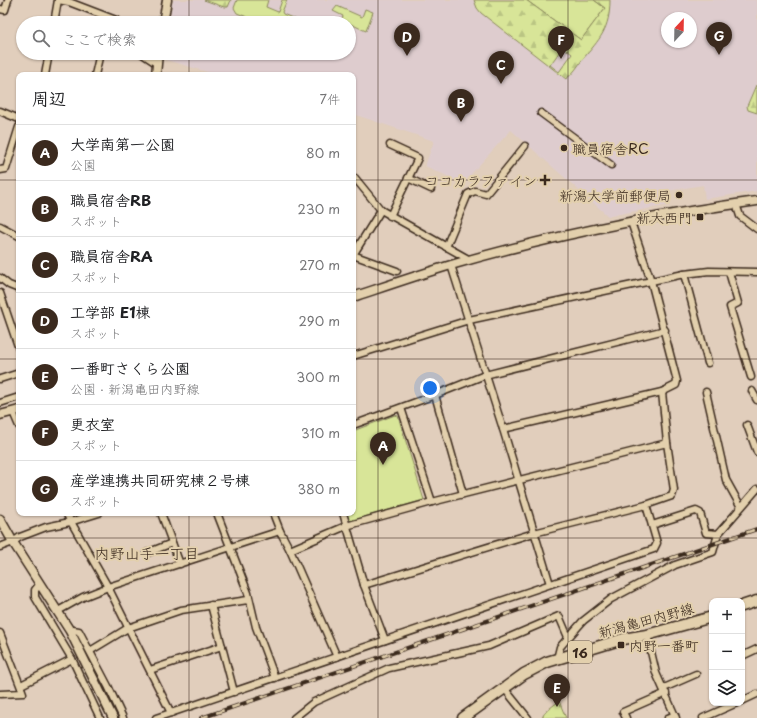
<!DOCTYPE html>
<html lang="ja">
<head>
<meta charset="utf-8">
<style>
  :root { --surface:#fff; --page:#f6f6f6; --text:#202124; --muted:#757577; --line:#e0e0e0; --accent:#3b2a1e }
  body { margin:0; font-family:"Playpen Sans","Klee One",sans-serif; background:var(--page); color:var(--text) }
  .controls { position:absolute; right:12px; bottom:12px; display:grid; overflow:hidden; border-radius:8px; box-shadow:0 1px 3px #0004 }
  .controls button { width:36px; height:36px; display:grid; place-items:center; padding:0; border:0; border-bottom:1px solid var(--line); background:var(--surface); color:var(--text); font:20px sans-serif }
  .compass { position:absolute; left:661px; top:12px; width:36px; height:36px; border-radius:50%; background:var(--surface); box-shadow:0 1px 3px #0004; rotate:22deg }
  .you { position:absolute; left:430px; top:388px; width:14px; height:14px; margin:-10px; border:3px solid #fff; border-radius:50%; background:#1a73e8; box-shadow:0 0 0 6px #1a73e833 }
  .badge { display:grid; place-items:center; width:26px; height:26px; border-radius:50%; background:var(--accent); color:#fff; font-size:13px; font-weight:700 }
  .pin { position:absolute; translate:-50% -33px; filter:drop-shadow(0 1px 2px #0008) }
  .pin::after { content:''; position:absolute; top:21px; width:14px; height:12px; background:inherit; clip-path:polygon(0 0,100% 0,50% 100%) }
  .list { margin:0; padding:0; list-style:none }
  h2 { display:flex; justify-content:space-between; align-items:center; height:52px; margin:0; padding:0 16px; font-size:17px }
  h2 small { font-size:13px; font-weight:400; color:var(--muted) }
  .list li { display:grid; grid-template-columns:26px 1fr auto; gap:12px; align-items:center; box-sizing:border-box; height:56px; padding:0 16px; border-top:1px solid var(--line) }
  .list b { display:block; font-size:15px; white-space:nowrap }
  .list p { margin:0; font-size:13px; white-space:nowrap; color:var(--muted) }
  .list em { font-size:13px; font-style:normal; color:var(--muted) }
  .icon { flex:none; width:22px; height:22px; fill:none; stroke:currentColor; stroke-width:2; stroke-linecap:round; stroke-linejoin:round }
  .map { position:relative; flex:none; width:757px; height:718px; overflow:hidden }
  .search { position:absolute; background:var(--surface); box-shadow:0 1px 3px #0004; left:16px; top:16px; width:340px; height:44px; display:flex; align-items:center; gap:10px; box-sizing:border-box; padding:0 14px; border-radius:22px; color:var(--muted); font-size:15px }
  .panel { position:absolute; background:var(--surface); box-shadow:0 1px 3px #0004; left:16px; top:72px; width:340px; height:444px; border-radius:8px }
  .map>svg:first-child { display:block }
  .built { fill:#deccce; fill-rule:evenodd }
  .green { fill:#d8e598; stroke:#8a885b }
  .forest { fill:url(#forest-firs); stroke:#8a885b; fill-rule:evenodd }
  .lines { fill:none; stroke-linecap:round; stroke-linejoin:round }
  .minor-casing { stroke:#3b2a1e; stroke-width:9 }
  .tertiary-casing { stroke:#3b2a1e; stroke-width:11 }
  .primary-casing { stroke:#3b2a1e; stroke-width:13 }
  .minor { stroke:#e3d0ad; stroke-width:6 }
  .tertiary { stroke:#e3d0ad; stroke-width:8 }
  .primary { stroke:#e3d0ad; stroke-width:10 }
  .rail-casing { stroke:#3b2a1e; stroke-width:4 }
  .rail { stroke:#e3d0ad; stroke-width:2.5; stroke-dasharray:8; stroke-linecap:butt }
  .grid { fill:none; stroke:#3b2a1e; stroke-width:1; stroke-opacity:0.55 }
  .poi-dot { fill:#3b2a1e; stroke:#e3d0ad; stroke-width:1.5 }
  .labels { text-anchor:middle; dominant-baseline:central; stroke-width:4; stroke-linejoin:round; paint-order:stroke }
  .shield { fill:#e3d0ad; stroke:#6d5c49; stroke-width:1 }
  .shield-label { font-size:13px; font-weight:bold; fill:#3b2a1e }
  .poi-label { font-size:14px; fill:#3b2a1e; stroke:#e3d0ad; text-anchor:end }
  .street-label { font-size:14px; fill:#3b2a1e; stroke:#e3d0ad }
  .neighbourhood-label { font-size:15px; fill:#3b2a1e; stroke:#e3d0ad }
</style>
</head>
<body>
<div class="map">
<svg width="757" height="718" viewBox="0 0 757 718">
  <defs>
    <pattern id="forest-firs" width="22" height="20" patternUnits="userSpaceOnUse"><rect width="22" height="20" fill="#d8e598"/><path d="M5 1l3.5 6h-7zM16 11l3.5 6h-7z" fill="#bac583"/></pattern>
  </defs>
  <rect width="100%" height="100%" fill="#e1cebc"/>
  <filter id="ink" filterUnits="userSpaceOnUse"><feTurbulence type="fractalNoise" baseFrequency=".025" numOctaves="2"/><feDisplacementMap in="SourceGraphic" scale="8" xChannelSelector="R" yChannelSelector="G"/><feConvolveMatrix kernelMatrix="1 2 1 2 8 2 1 2 1" color-interpolation-filters="sRGB"/></filter>
  <g filter="url(#ink)">
    <path class="built" d="M173,0H757V191L705,199L703,185L667,191L669,205L608,216L511,130L463,183L425,166L434,141L353,114V75H218L163,59L164,53H349V23H169ZM667,18H691V42H667Z"/>
    <g class="green">
      <polygon points="237,0 268,0 266,7 278,12 282,0 287,0 282,12 283,14 304,23 262,23 237,13 234,8"/>
      <polygon points="526,0 594,0 605,8 581,40"/>
      <path d="M337,6L362,17L365,9L373,12L366,31C358,28 346,20 340,23L343,16L333,11Z"/>
      <polygon points="395,415 398,416 424,500 351,521 348,518 347,513 353,513 353,431"/>
      <polygon points="559,701 566,718 542,718 545,712"/>
    </g>
    <g class="forest">
      <polygon points="204,0 231,0 228,7 224,7"/>
      <path d="M474,0H526L581,40L605,8L594,0H610C610,29 600,39 582,60C578,66 573,74 566,79L481,13L477,8ZM563,47L572,54L559,72L550,65Z"/>
      <polygon points="756,85 757,85 757,113 748,110 747,106"/>
    </g>
    <g class="lines">
      <g class="minor-casing">
        <g id="minor">
          <polyline points="58,0 69,2 116,20 117,23"/>
          <polyline points="0,9 5,10 8,0"/>
          <polyline points="54,23 58,0"/>
          <polyline points="141,53 156,63"/>
          <polyline points="45,75 49,53"/>
          <polyline points="95,75 100,53"/>
          <polyline points="0,111 19,119"/>
          <polyline points="541,113 611,165"/>
          <polyline points="390,145 418,158 390,216"/>
          <polyline points="0,170 6,169 19,127"/>
          <polyline points="408,178 431,189"/>
          <polyline points="353,179 355,178 381,210 470,260"/>
          <polyline points="736,204 740,216 757,229"/>
          <polyline points="381,210 353,255 397,271"/>
          <polyline points="0,226 19,236"/>
          <polyline points="446,247 468,194 475,191 486,194 525,146"/>
          <polyline points="451,265 503,429 550,584"/>
          <polyline points="729,272 738,303 730,307 751,377"/>
          <polyline points="684,274 708,363"/>
          <polyline points="0,278 9,285 19,289"/>
          <polyline points="0,293 19,349"/>
          <polyline points="353,356 469,320 684,274 709,271 757,272"/>
          <polyline points="0,379 19,373"/>
          <polyline points="752,391 757,400"/>
          <polyline points="706,392 726,480 741,507"/>
          <polyline points="435,395 463,494"/>
          <polyline points="0,403 19,397"/>
          <polyline points="401,408 432,502"/>
          <polyline points="13,412 19,426"/>
          <polyline points="353,425 435,395 485,375 665,330"/>
          <polyline points="747,425 757,452"/>
          <polyline points="503,429 662,392 676,385 677,381 651,281 631,222"/>
          <polyline points="66,513 108,587 171,713"/>
          <polyline points="161,513 180,564"/>
          <polyline points="217,513 248,593 256,627 275,678"/>
          <polyline points="273,513 280,531 290,550 337,657"/>
          <polyline points="343,513 364,585 385,640"/>
          <polyline points="652,525 696,511 700,513 706,533 718,534"/>
          <polyline points="0,547 13,542 20,537 46,527 70,522 99,513"/>
          <polyline points="290,550 346,526 432,502 667,443"/>
          <polyline points="147,553 172,543"/>
          <polyline points="40,584 35,590 35,597 72,659 100,718"/>
          <polyline points="364,585 534,533 646,505"/>
          <polyline points="211,605 234,692"/>
          <polyline points="58,611 83,597 108,587 280,531"/>
          <polyline points="70,631 73,630 79,631 108,686 123,718"/>
          <polyline points="0,633 23,693 0,694"/>
          <polyline points="647,635 656,673 676,718"/>
          <polyline points="90,651 128,628 181,610 248,600"/>
          <polyline points="742,656 757,649"/>
          <polyline points="557,659 560,647 583,621 611,599 675,565 713,552 718,534 757,489"/>
          <polyline points="150,670 222,646"/>
          <polyline points="21,685 72,659"/>
          <polyline points="504,688 528,718"/>
          <polyline points="664,688 696,674"/>
          <polyline points="742,701 757,694"/>
          <polyline points="156,718 654,549 657,543 646,505 672,496 674,490 667,443 662,392"/>
          <polyline points="294,718 314,702 389,668 489,646 559,616 568,637"/>
          <polyline points="626,718 623,712 666,693"/>
          <polyline points="668,718 675,715"/>
          <polyline points="703,718 737,703"/>
        </g>
      </g>
      <g class="tertiary-casing">
        <g id="tertiary">
          <polyline points="163,23 167,0"/>
          <polyline points="156,75 158,53"/>
          <path d="M353,297C386,286 418,275 451,265C551,236 654,215 757,201"/>
          <polyline points="0,415 19,410"/>
          <polyline points="0,519 13,542 70,631 113,718"/>
        </g>
      </g>
      <g class="primary-casing">
        <g id="primary">
          <polyline points="742,606 757,601"/>
          <polyline points="463,718 524,674 547,662 623,639 647,635 712,617"/>
        </g>
      </g>
      <use href="#minor" class="minor"/>
      <use href="#tertiary" class="tertiary"/>
      <use href="#primary" class="primary"/>
      <g class="rail-casing">
        <polyline id="rail" points="201,718 757,529"/>
      </g>
      <use href="#rail" class="rail"/>
    </g>
  </g>
  <path class="grid" d="M189,0V23M378,0V718M568,0V718M189,53V75M0,180H19M353,180H757M0,359H19M353,359H757M189,513V718M0,538H757"/>
  <g class="poi-dot">
    <circle cx="564" cy="148" r="4"/>
    <path d="M543 174h4v4h4v4h-4v4h-4v-4h-4v-4h4z"/>
    <circle cx="679" cy="195" r="4"/>
    <rect x="696" y="213" width="8" height="8" rx="2"/>
    <rect x="617" y="641" width="8" height="8" rx="2"/>
  </g>
  <g class="labels">
    <rect class="shield" x="568" y="641" width="24" height="22" rx="3"/>
    <g class="shield-label">
      <text x="580" y="652">16</text>
    </g>
    <g class="poi-label">
      <text x="572" y="148" text-anchor="start">職員宿舎RC</text>
      <text x="537" y="180">ココカラファイン</text>
      <text x="671" y="195">新潟大学前郵便局</text>
      <text x="692" y="217">新大西門</text>
      <text x="629" y="645" text-anchor="start">内野一番町</text>
    </g>
    <g class="street-label">
      <text transform="translate(646 620) rotate(-15)">新潟亀田内野線</text>
    </g>
    <g class="neighbourhood-label">
      <text x="147" y="552">内野山手一丁目</text>
    </g>
  </g>
</svg>
<div class="controls">
<button>+</button>
<button>−</button>
<button><svg class="icon" aria-label="layers" viewBox="0 0 24 24"><path d="M12 4l9 5-9 5-9-5zM3 14l9 5 9-5"/></svg></button>
</div>
<svg class="compass" viewBox="-18 -18 36 36"><path d="M0-13l5 13h-10z" fill="#e53935"/><path d="M0 13l5-13h-10z" fill="#757577"/></svg>
<div class="you"></div>
<div class="pin badge" style="left:383px;top:465px">A</div>
<div class="pin badge" style="left:461px;top:122px">B</div>
<div class="pin badge" style="left:501px;top:84px">C</div>
<div class="pin badge" style="left:407px;top:56px">D</div>
<div class="pin badge" style="left:557px;top:707px">E</div>
<div class="pin badge" style="left:561px;top:59px">F</div>
<div class="pin badge" style="left:719px;top:55px">G</div>
<div class="search"><svg class="icon" aria-label="search" viewBox="0 0 24 24"><circle cx="10" cy="10" r="6"/><path d="M15 15l6 6"/></svg>ここで検索</div>
<section class="panel">
<h2>周辺<small>7件</small></h2>
<ul class="list">
<li><span class="badge">A</span><div><b>大学南第一公園</b><p>公園</p></div><em>80 m</em></li>
<li><span class="badge">B</span><div><b>職員宿舎RB</b><p>スポット</p></div><em>230 m</em></li>
<li><span class="badge">C</span><div><b>職員宿舎RA</b><p>スポット</p></div><em>270 m</em></li>
<li><span class="badge">D</span><div><b>工学部 E1棟</b><p>スポット</p></div><em>290 m</em></li>
<li><span class="badge">E</span><div><b>一番町さくら公園</b><p>公園 · 新潟亀田内野線</p></div><em>300 m</em></li>
<li><span class="badge">F</span><div><b>更衣室</b><p>スポット</p></div><em>310 m</em></li>
<li><span class="badge">G</span><div><b>産学連携共同研究棟２号棟</b><p>スポット</p></div><em>380 m</em></li>
</ul>
</section>
</div>
</body>
</html>
